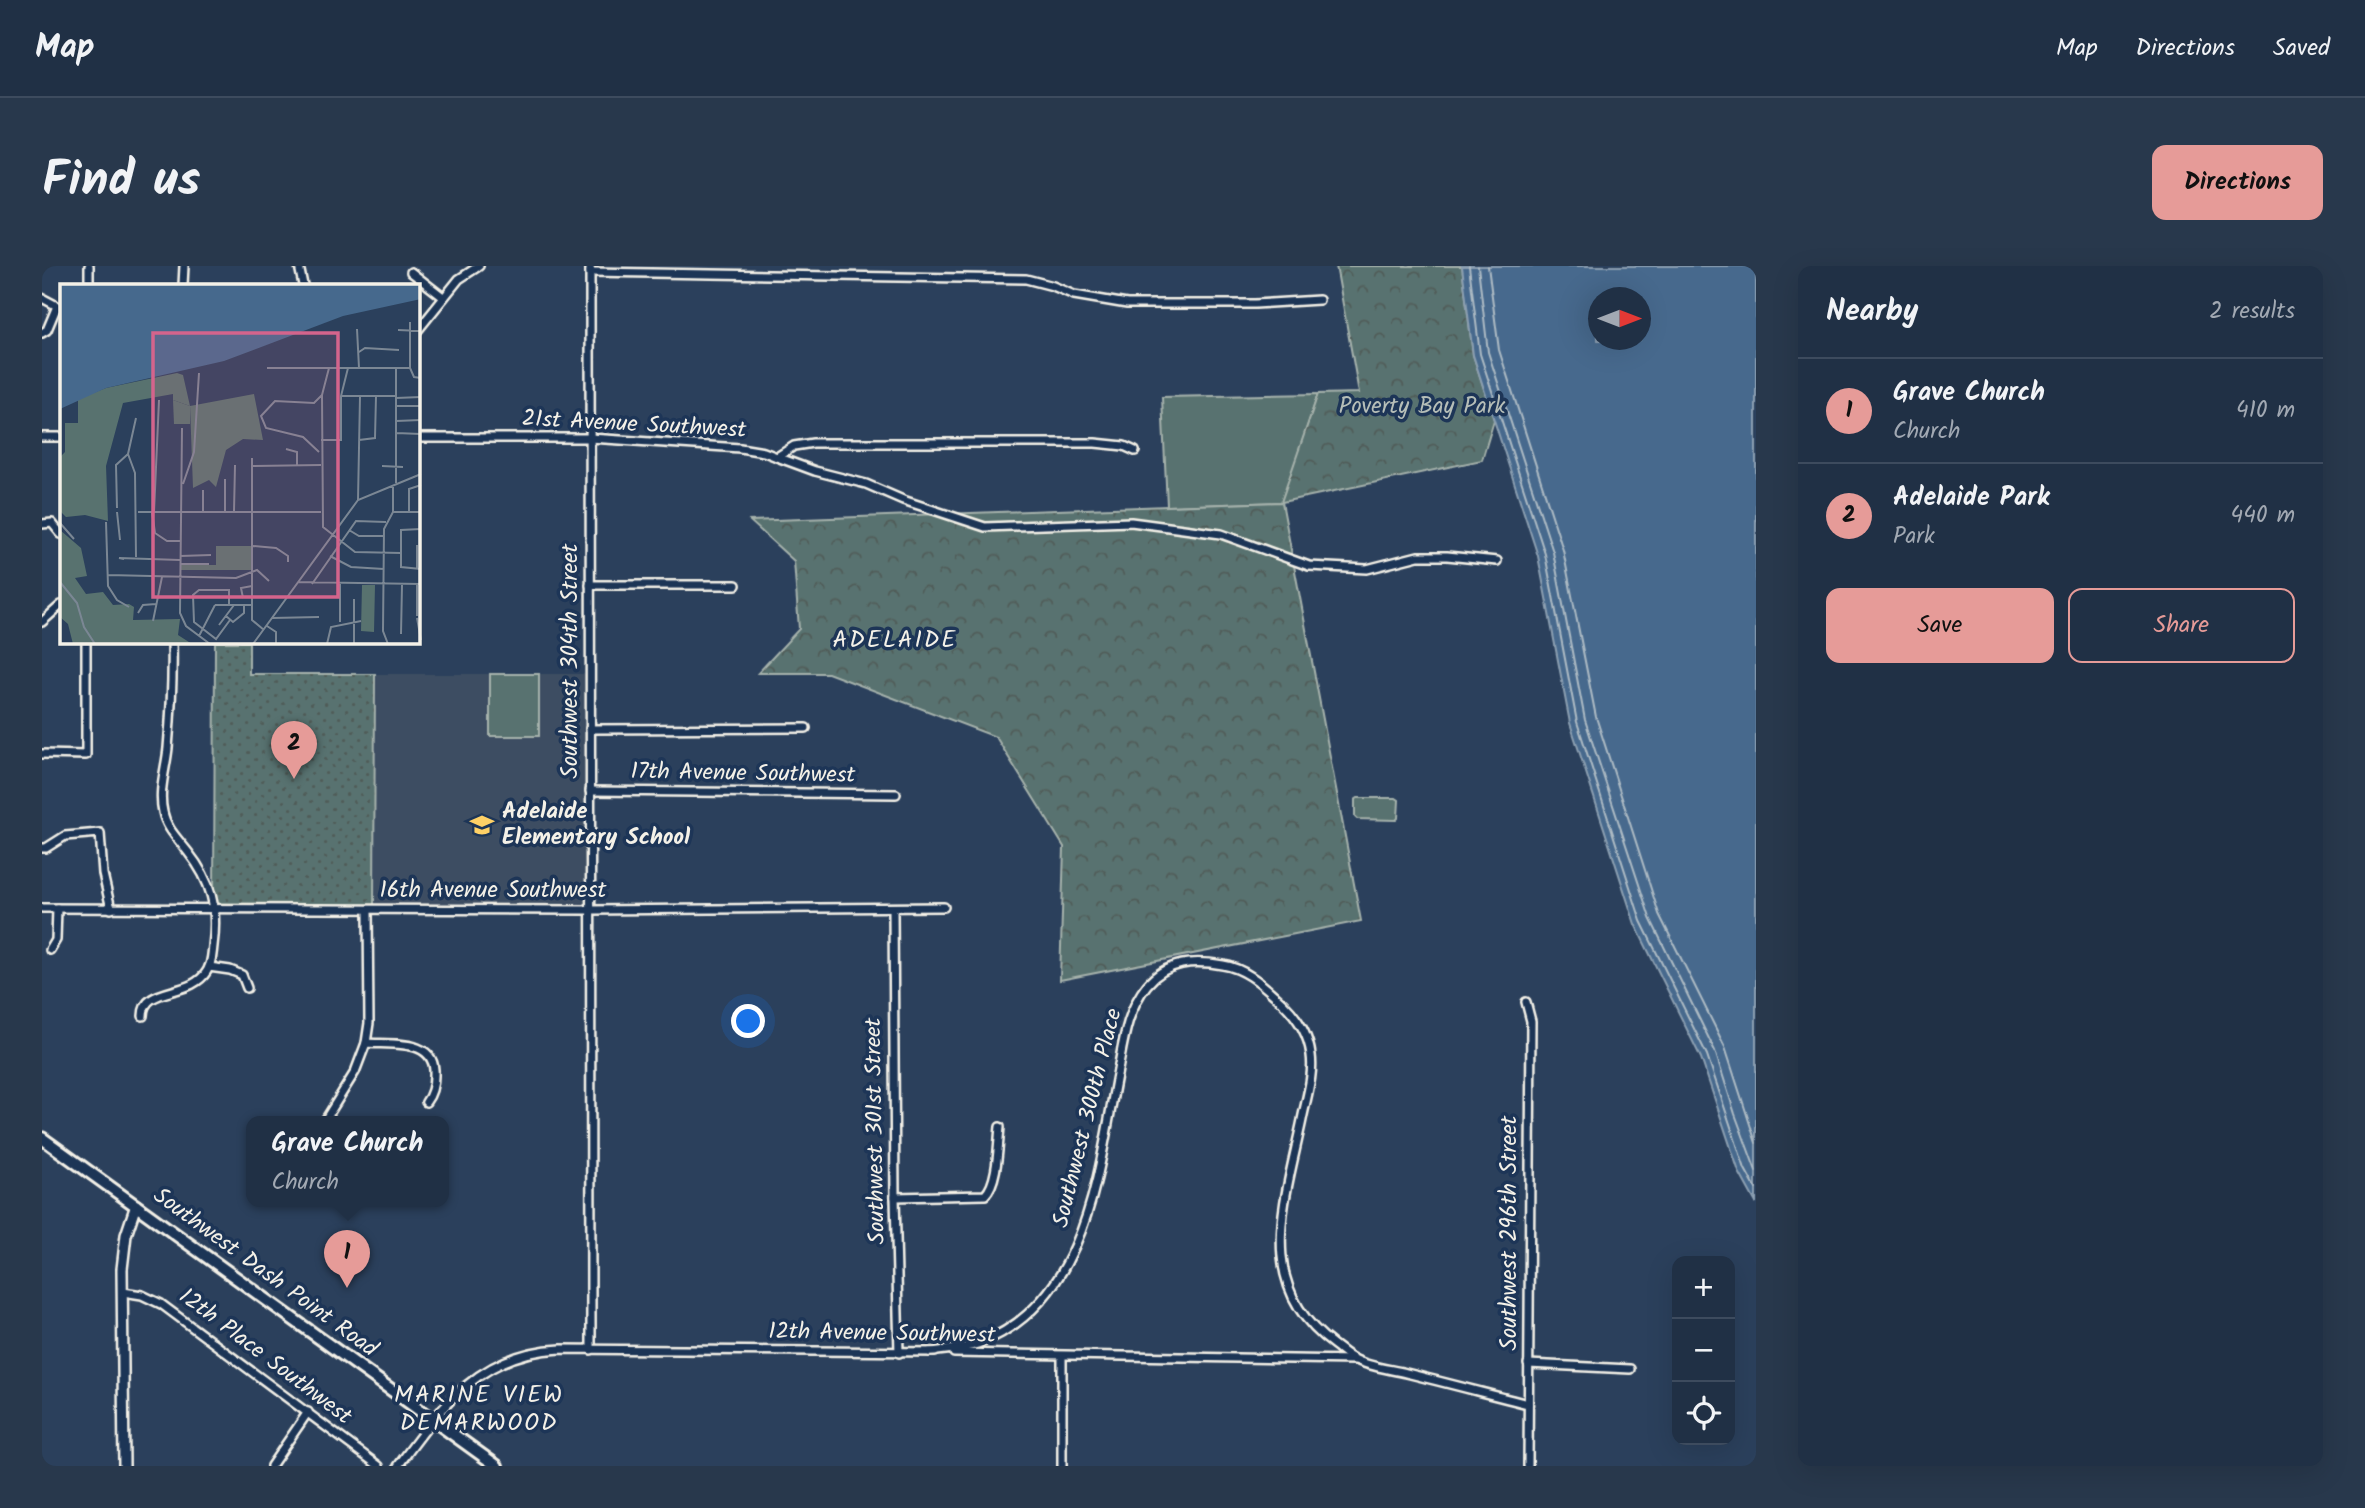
<!DOCTYPE html>
<html lang="en">
<head>
<meta charset="utf-8">
<style>
  :root { --surface:#203045; --page:#28384c; --text:#f1f3f6; --muted:#a2a9b3; --line:#3d4b5e; --accent:#e69b98 }
  body { margin:0; font-family:Kalam,sans-serif; background:var(--page); color:var(--text) }
  .controls { position:absolute; right:21px; bottom:21px; display:grid; overflow:hidden; border-radius:14px; box-shadow:0 7px 28px #0002 }
  .controls button { width:63px; height:63px; display:grid; place-items:center; padding:0; border:0; border-bottom:2px solid var(--line); background:var(--surface); color:var(--text); font:35px sans-serif }
  .compass { position:absolute; left:1546px; top:21px; width:63px; height:63px; border-radius:50%; background:var(--surface); box-shadow:0 7px 28px #0002; rotate:90deg }
  .you { position:absolute; left:707px; top:756px; width:24px; height:24px; margin:-18px; border:5px solid #fff; border-radius:50%; background:#1a73e8; box-shadow:0 0 0 10px #1a73e833 }
  .badge { display:grid; place-items:center; width:46px; height:46px; border-radius:50%; background:var(--accent); color:#111; font-size:23px; font-weight:700 }
  .pin { position:absolute; translate:-50% -58px; filter:drop-shadow(0 2px 4px #0008) }
  .pin::after { content:''; position:absolute; top:37px; width:24px; height:21px; background:inherit; clip-path:polygon(0 0,100% 0,50% 100%) }
  .popup { position:absolute; left:204px; top:850px; width:203px; height:91px; box-sizing:border-box; display:grid; place-content:center; border-radius:14px; background:var(--surface); filter:drop-shadow(0 2px 5px #0005); font-size:23px; white-space:nowrap; color:var(--muted) }
  .popup b { font-size:26px; color:var(--text) }
  .popup::after { content:''; position:absolute; left:50%; top:100%; margin-left:-14px; border:14px solid transparent; border-top-color:var(--surface) }
  .list { margin:0; padding:0; list-style:none }
  h2 { display:flex; justify-content:space-between; align-items:center; height:91px; margin:0; padding:0 28px; font-size:30px }
  h2 small { font-size:23px; font-weight:400; color:var(--muted) }
  .list li { display:grid; grid-template-columns:46px 1fr auto; gap:21px; align-items:center; box-sizing:border-box; height:105px; padding:0 28px; border-top:2px solid var(--line) }
  .list b { display:block; font-size:26px; white-space:nowrap }
  .list p { margin:0; font-size:23px; white-space:nowrap; color:var(--muted) }
  .list em { font-size:23px; font-style:normal; color:var(--muted) }
  .actions { display:flex; gap:14px; padding:21px 28px }
  .actions a { flex:1; padding:16px 0; border:2px solid var(--accent); border-radius:14px; text-align:center; font-size:24px; color:var(--accent) }
  .actions .main { background:var(--accent); color:#111 }
  .icon { flex:none; width:38px; height:38px; fill:none; stroke:currentColor; stroke-width:2; stroke-linecap:round; stroke-linejoin:round }
  .map { position:relative; flex:none; width:1714px; height:1200px; overflow:hidden; border-radius:14px }
  header { display:flex; align-items:center; gap:42px; box-sizing:border-box; height:98px; padding:0 35px; background:var(--surface); border-bottom:2px solid var(--line) }
  header strong { font-size:33px }
  nav { display:flex; gap:38px; margin-inline-start:auto; font-size:24px }
  .intro { display:flex; align-items:center; justify-content:space-between; box-sizing:border-box; height:168px; padding:0 42px }
  h1 { margin:0; font-size:49px }
  .button { padding:18px 32px; border-radius:14px; background:var(--accent); color:#111; font-size:24px; font-weight:700 }
  main { display:flex; gap:42px; padding:0 42px }
  aside { flex:1; background:var(--surface); border-radius:14px; box-shadow:0 7px 28px #0002 }
  .map>svg:first-child { display:block }
  .built { fill:#3c4d62 }
  .grass { fill:#58726f; stroke:#a6b2ac; stroke-width:2 }
  .forest { fill:url(#forest-crowns); stroke:#a6b2ac; stroke-width:2 }
  .park { fill:url(#park-dots); stroke:#a6b2ac; stroke-width:2 }
  .water { fill:#46698d; stroke:#8c9fb1; stroke-width:2; fill-rule:evenodd }
  .lines { fill:none; stroke-linecap:round; stroke-linejoin:round }
  .shore { stroke:#aebbc4; stroke-width:2 }
  .minor-casing { stroke:#f4f1e8; stroke-width:12 }
  .tertiary-casing { stroke:#f4f1e8; stroke-width:14 }
  .secondary-casing { stroke:#f4f1e8; stroke-width:16 }
  .minor { stroke:#1d3557; stroke-width:7 }
  .tertiary { stroke:#1d3557; stroke-width:9 }
  .secondary { stroke:#1d3557; stroke-width:10 }
  .labels { text-anchor:middle; dominant-baseline:central; stroke-width:7; stroke-linejoin:round; paint-order:stroke }
  .park-label { font-size:23px; fill:#b6beb8; stroke:#1d3557 }
  .street-label { font-size:23px; fill:#f4f1e8; stroke:#1d3557 }
  .poi-label { font-size:23px; font-weight:bold; fill:#f4f1e8; stroke:#1d3557; text-anchor:start }
  .neighbourhood-label { font-size:24px; letter-spacing:2px; fill:#f4f1e8; stroke:#1d3557 }
  .inset-road { fill:none; stroke:#7b8794; stroke-width:2 }
  .view { fill:#d4648c; fill-opacity:0.15; stroke:#d4648c; stroke-width:3.5 }
  .inset-edge { fill:none; stroke:#f4f1e8; stroke-width:3.5 }
</style>
</head>
<body>
<header>
<strong>Map</strong>
<nav><a>Map</a><a>Directions</a><a>Saved</a></nav>
</header>
<div class="intro"><h1>Find us</h1><a class="button">Directions</a></div>
<main>
<div class="map">
<svg width="1714" height="1200" viewBox="0 0 1714 1200">
  <defs>
    <pattern id="forest-crowns" width="20" height="18" patternUnits="userSpaceOnUse" patternTransform="scale(1.75)"><rect width="20" height="18" fill="#58726f"/><path d="M2 6a3 3 0 1 1 6 0M12 15a3 3 0 1 1 6 0" fill="none" stroke="#505b58"/></pattern>
    <pattern id="park-dots" width="8" height="8" patternUnits="userSpaceOnUse" patternTransform="scale(1.75)"><rect width="8" height="8" fill="#58726f"/><path d="M2 2h.1M6 6h.1" fill="none" stroke="#505b58" stroke-width="1.8" stroke-linecap="round"/></pattern>
  </defs>
  <rect width="100%" height="100%" fill="#2b405c"/>
  <filter id="ink" filterUnits="userSpaceOnUse"><feTurbulence type="fractalNoise" baseFrequency=".0143" numOctaves="2"/><feDisplacementMap in="SourceGraphic" scale="14" xChannelSelector="R" yChannelSelector="G"/><feConvolveMatrix kernelMatrix="1 2 1 2 8 2 1 2 1" color-interpolation-filters="sRGB"/></filter>
  <g filter="url(#ink)">
    <polygon class="built" points="333,408 548,408 548,644 332,644"/>
    <g class="grass">
      <polygon points="1276,128 1240,236 1125,240 1120,131"/>
      <rect x="448" y="408" width="49" height="62"/>
      <polygon points="1316,532 1354,532 1357,534 1356,552 1354,554 1315,553 1313,551 1313,534"/>
    </g>
    <polygon class="forest" points="1294,0 1420,0 1431,89 1452,154 1440,194 1240,236 1319,655 1018,714 1022,581 954,471 786,407 716,407 757,363 752,295 708,255 1239,236 1276,128 1317,127"/>
    <polygon class="park" points="173,376 207,376 207,408 333,408 332,644 172,643"/>
    <path class="water" d="M1420,0H1714V937L1697,906L1659,792L1593,658L1528,457L1496,290L1431,89ZM1556,32H1598V74H1556Z"/>
    <g class="lines">
      <g class="shore">
        <polyline points="1427,0 1438,88 1503,288 1535,456 1599,655 1665,789 1703,903 1714,923"/>
        <polyline points="1436,0 1446,86 1511,286 1543,454 1608,652 1673,785 1693,848 1714,905"/>
        <polyline points="1446,0 1457,84 1521,284 1554,451 1617,648 1683,781 1714,877"/>
      </g>
      <g class="minor-casing">
        <g id="minor">
          <polyline points="47,0 47,19"/>
          <polyline points="257,0 261,19"/>
          <polyline points="548,0 549,1084"/>
          <polyline points="369,6 401,31"/>
          <polyline points="548,6 984,13 1011,20 1032,29 1085,38 1213,38 1277,34"/>
          <polyline points="141,19 142,0"/>
          <polyline points="0,32 19,42"/>
          <polyline points="376,64 417,13 437,0"/>
          <polyline points="0,67 5,64 15,40"/>
          <polyline points="0,171 19,171"/>
          <polyline points="376,172 548,172 698,182 722,186 735,191 752,180 771,177 1053,177 1082,180 1093,185"/>
          <polyline points="735,191 773,205 824,218 861,234 943,261 1089,256 1179,268 1267,300 1325,303 1376,290 1405,290 1455,295"/>
          <polyline points="0,258 10,257 19,268"/>
          <polyline points="548,319 694,319"/>
          <polyline points="0,356 19,339"/>
          <polyline points="548,463 764,462"/>
          <polyline points="0,488 44,489 44,376"/>
          <polyline points="548,525 854,528"/>
          <polyline points="0,582 4,582 23,570 58,567 61,608 69,643"/>
          <polyline points="0,642 548,644 902,641"/>
          <polyline points="851,643 853,931 857,1087"/>
          <polyline points="8,684 14,674 15,642"/>
          <polyline points="167,701 188,704 200,709 205,722"/>
          <polyline points="1484,736 1489,755 1486,1200"/>
          <path d="M101,750C101,719 149,732 165,705C170,698 170,688 171,680C176,642 170,616 146,586C136,573 124,562 121,546C116,525 124,503 126,482C129,447 131,412 130,376"/>
          <path d="M324,777C351,779 395,772 392,810C392,820 390,828 384,836"/>
          <polyline points="282,856 313,806 324,777 327,757 326,644"/>
          <path d="M853,931L943,929C956,917 956,879 958,861"/>
          <polyline points="81,1026 100,1029 119,1038 337,1200"/>
          <path d="M888,1086C904,1084 920,1083 936,1078C1045,1037 1056,907 1075,809C1081,779 1084,745 1105,719C1125,695 1152,694 1181,699C1201,702 1218,716 1232,729C1250,744 1266,765 1269,789C1272,810 1264,833 1260,854C1243,936 1211,1020 1292,1079C1299,1084 1305,1090 1312,1093C1327,1101 1348,1103 1364,1107C1405,1117 1446,1128 1486,1138"/>
          <polyline points="912,1087 1313,1094"/>
          <polyline points="1020,1090 1020,1200"/>
          <polyline points="1486,1098 1588,1103"/>
          <polyline points="229,1200 266,1146"/>
          <path d="M356,1200C400,1140 438,1086 519,1083L893,1086"/>
        </g>
      </g>
      <g class="tertiary-casing">
        <polyline id="tertiary" points="82,1200 80,1003 84,969 94,939"/>
      </g>
      <g class="secondary-casing">
        <polyline id="secondary" points="0,872 455,1200"/>
      </g>
      <use href="#minor" class="minor"/>
      <use href="#tertiary" class="tertiary"/>
      <use href="#secondary" class="secondary"/>
    </g>
  </g>
  <defs>
    <g id="school-bare" transform="scale(1.89)"><path d="M0-5L7-2L0 1L-7-2ZM-4 1L0 2.5L4 1V4Q0 6-4 4Z" fill="#ffd166" stroke="#1d3557" stroke-width="2.5" paint-order="stroke"/></g>
  </defs>
  <g fill-rule="evenodd">
    <use href="#school-bare" x="440" y="559"/>
  </g>
  <g class="labels">
    <g class="park-label">
      <text x="1380" y="141">Poverty Bay Park</text>
    </g>
    <g class="street-label">
      <text transform="translate(592 159) rotate(3)">21st Avenue Southwest</text>
      <text transform="translate(529 395) rotate(-90)">Southwest 304th Street</text>
      <text transform="translate(701 508) rotate(1)">17th Avenue Southwest</text>
      <text x="451" y="625">16th Avenue Southwest</text>
      <text transform="translate(1046 852) rotate(-76)">Southwest 300th Place</text>
      <text transform="translate(834 865) rotate(-91)">Southwest 301st Street</text>
      <text transform="translate(1468 967) rotate(-90)">Southwest 296th Street</text>
      <text transform="translate(223 1007) rotate(36)">Southwest Dash Point Road</text>
      <text transform="translate(840 1068) rotate(1)">12th Avenue Southwest</text>
      <text transform="translate(223 1091) rotate(37)">12th Place Southwest</text>
    </g>
    <g class="poi-label">
      <text x="460" y="546">Adelaide<tspan x="460" dy="26">Elementary School</tspan></text>
    </g>
    <g class="neighbourhood-label">
      <text x="853" y="374">ADELAIDE</text>
      <text x="437" y="1129">MARINE VIEW<tspan x="437" dy="28">DEMARWOOD</tspan></text>
    </g>
  </g>
  <g transform="translate(18 18)">
    <rect width="360" height="360" fill="#2b405c"/>
    <path d="M113,116L130,122V140H114Z" fill="#58726f"/>
    <path d="M117,89L123,91L130,122L194,110L203,156L183,155L166,166L156,203L149,196L133,204L130,122L113,116V110L63,119L46,182L48,237L25,231L6,233L0,227V173L5,168V139H18V115L46,104ZM0,246L21,264L27,292L15,294L26,310L43,308L53,321L69,320L74,323L73,336L120,335L118,351L132,360H13L8,340L0,333Z" fill="#58726f"/>
    <path d="M156,262H193V286H120V281H156ZM302,301H315L314,348L301,347Z" fill="#58726f"/>
    <path d="M0,0H360L361,15L283,32L164,77L46,104L0,125Z" fill="#46698d"/>
    <path class="inset-road" d="M350,38V84L354,93L361,94M297,45L299,84M338,46L361,47M299,68L305,64L339,66M207,84H350M262,111L263,243L295,268L341,269M281,112H336M336,114L361,113M336,122H361M76,134L68,170L75,189L76,273M336,137L361,136M122,144L120,329L126,342L150,360M336,149L361,150M261,156H281V112L288,84M299,156L315,154L316,112M226,165L237,168V181M259,168L243,153L206,144L201,132L215,117L254,119L262,111L269,84M192,174V336L204,346M193,182L261,181M322,182L343,183M165,195V228M336,199V84M123,200L134,168L139,89M143,206V228M298,216L300,112M57,224L56,181L68,170M57,228L60,256M78,228H261M92,228L95,249L107,257H120M94,228L99,116M174,228L175,181M333,228H361M349,228V205L361,201M46,238L48,302L57,316L69,323M0,239L14,255M361,245L341,246V283L361,285M289,246L299,252H324M357,261V284M193,262L216,264L228,272V278M120,272L151,271M270,272L291,283L324,285M64,275L59,274L120,276M120,280H149M48,291L176,294L197,286L209,297M0,298L17,319L24,343L35,360M238,298L361,300M252,300L296,237L326,238M183,314L181,304L192,302M294,315V360M169,320V306H139L133,311L134,338L156,355L170,336M155,321H192M78,329L83,321L96,320M166,332L173,338L184,329V321M357,332V300M212,334L259,333M357,334L361,356M93,337L102,293M280,338V300M159,341L174,321M207,342L216,348V360M341,350L342,301M139,352L155,321M193,360L298,216L361,190M267,360L271,343L301,337M328,360L323,347L324,245L333,228V201"/>
    <path class="view" d="M93,49H278V313H93Z"/>
    <rect width="360" height="360" class="inset-edge"/>
  </g>
</svg>
<div class="controls">
<button>+</button>
<button>−</button>
<button><svg class="icon" aria-label="locate" viewBox="0 0 24 24"><circle cx="12" cy="12" r="6"/><path d="M12 2v4M12 18v4M2 12h4M18 12h4"/></svg></button>
</div>
<svg class="compass" viewBox="-18 -18 36 36"><path d="M0-13l5 13h-10z" fill="#e53935"/><path d="M0 13l5-13h-10z" fill="#a2a9b3"/></svg>
<div class="you"></div>
<div class="pin badge" style="left:305px;top:1022px">1</div>
<div class="popup"><b>Grave Church</b>Church</div>
<div class="pin badge" style="left:252px;top:513px">2</div>
</div>
<aside>
<h2>Nearby<small>2 results</small></h2>
<ul class="list">
<li><span class="badge">1</span><div><b>Grave Church</b><p>Church</p></div><em>410 m</em></li>
<li><span class="badge">2</span><div><b>Adelaide Park</b><p>Park</p></div><em>440 m</em></li>
</ul>
<div class="actions"><a class="main">Save</a><a>Share</a></div>
</aside>
</main>
</body>
</html>
